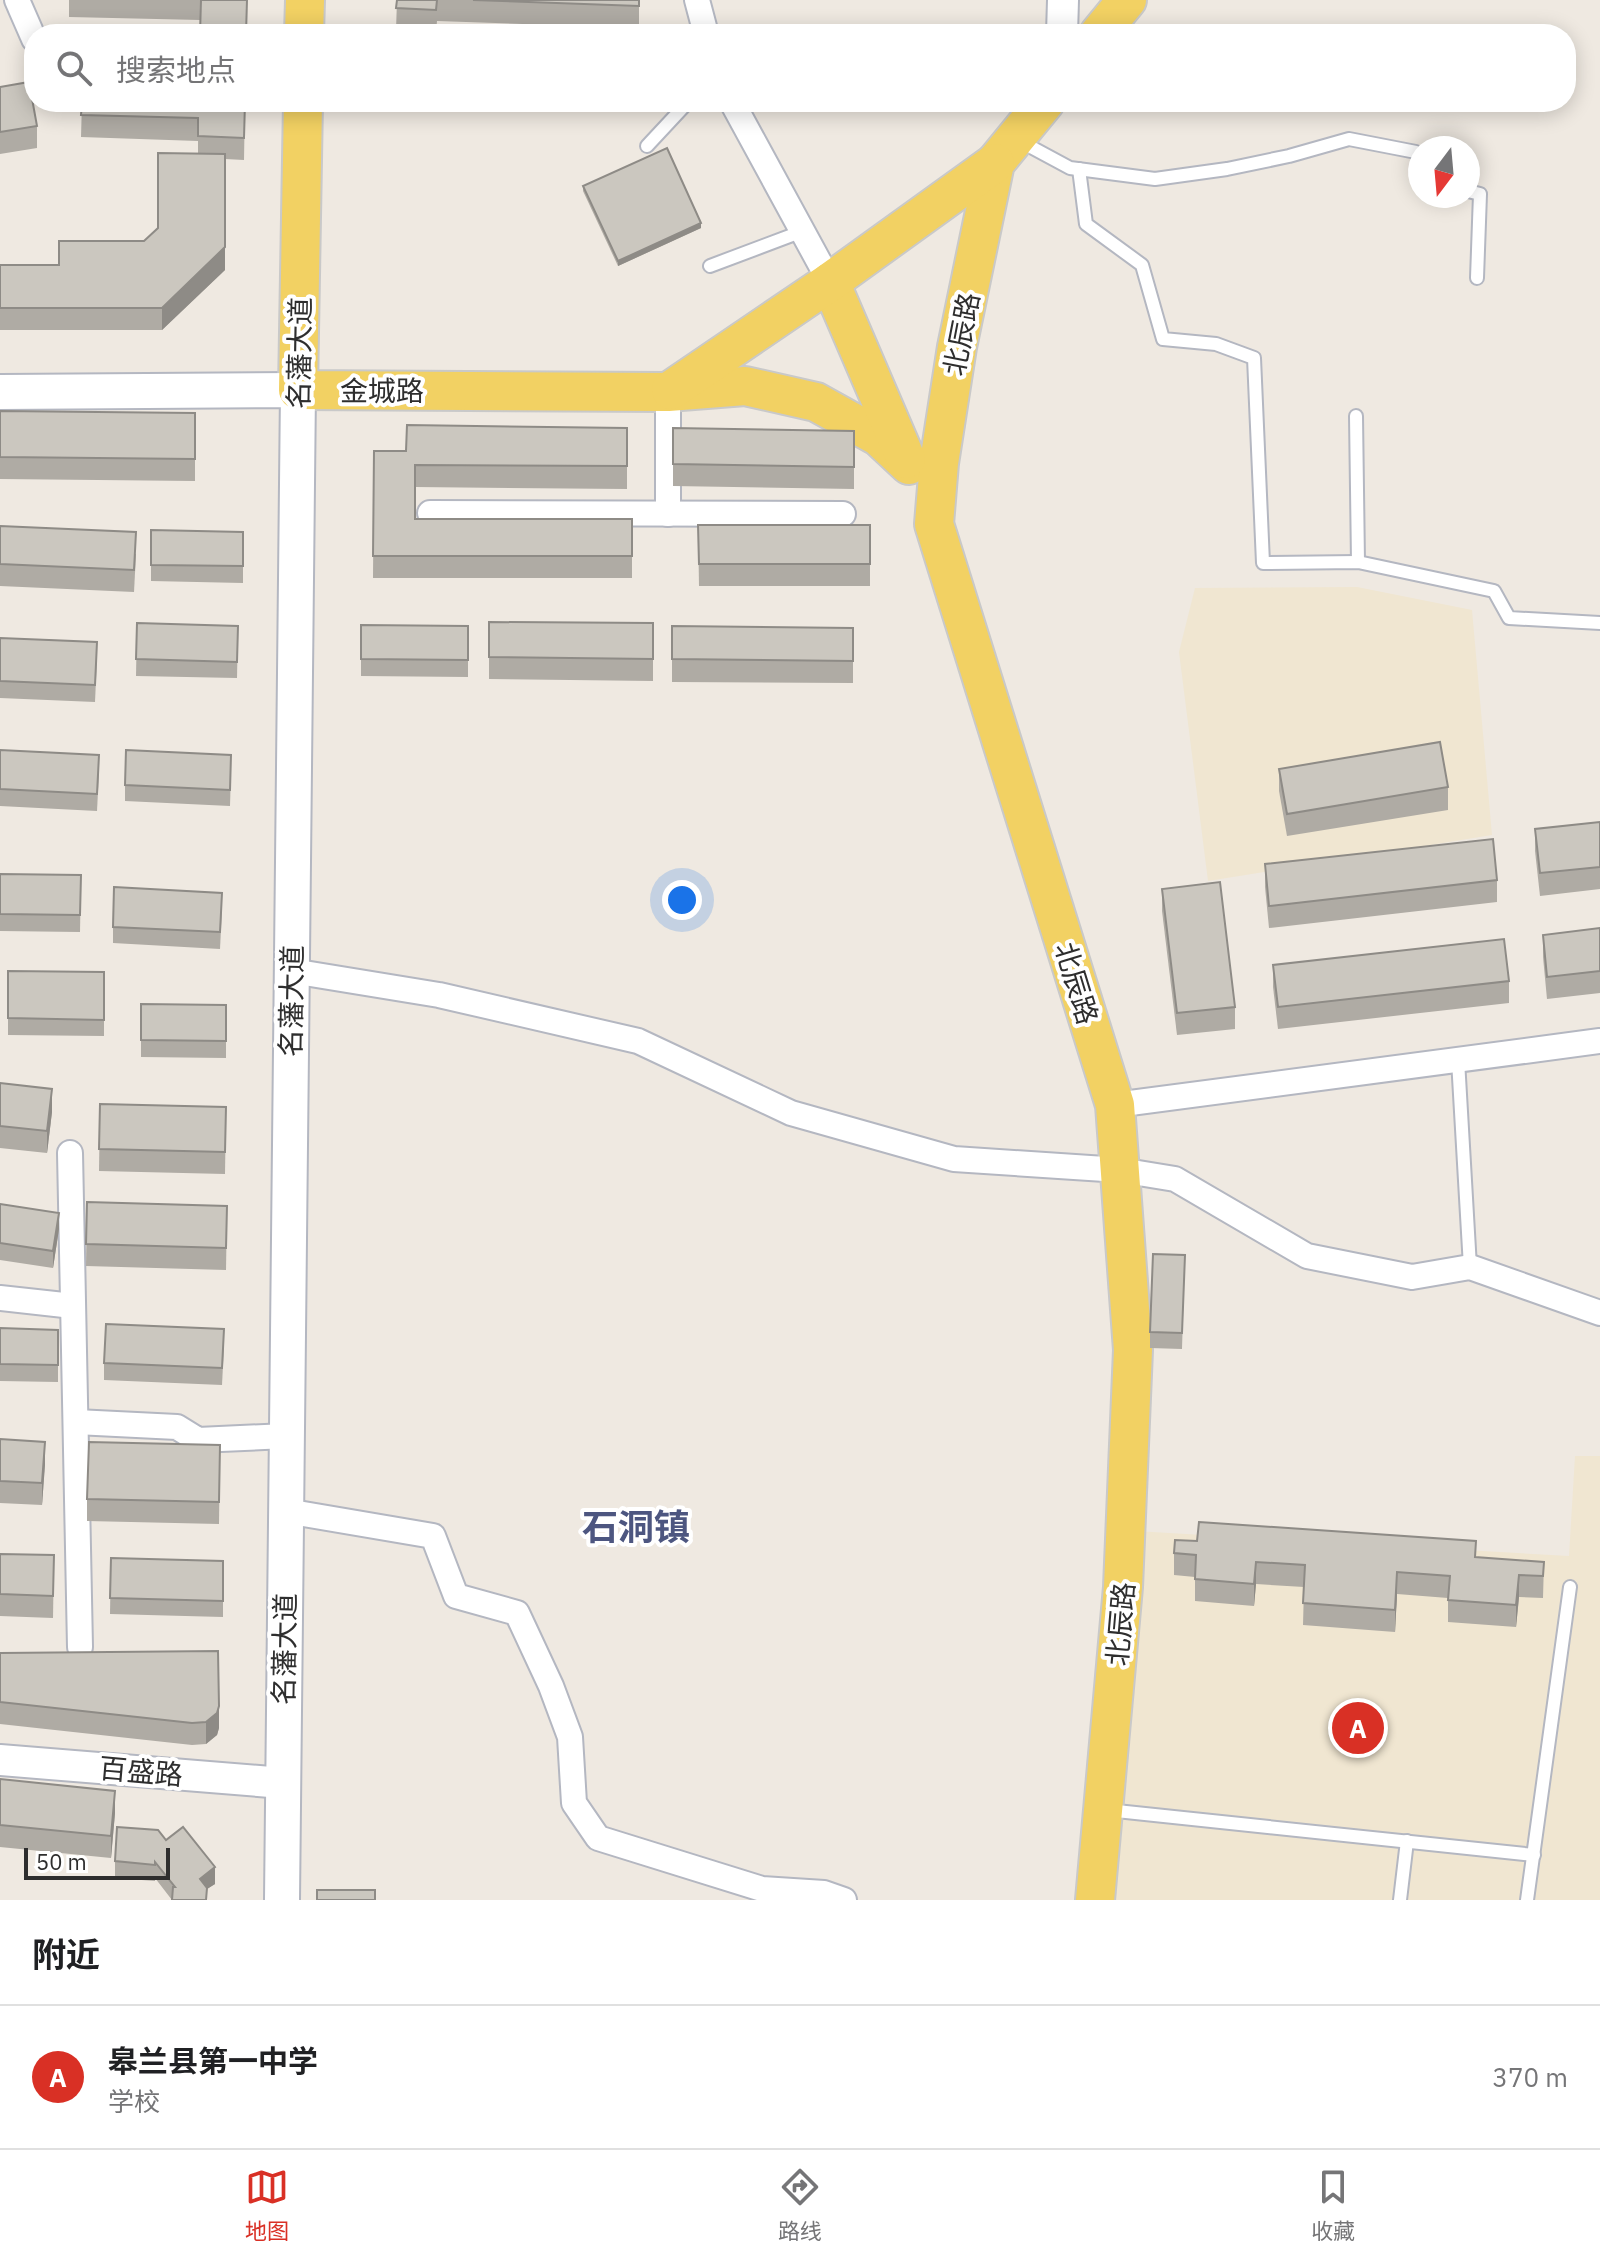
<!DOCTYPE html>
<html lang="zh">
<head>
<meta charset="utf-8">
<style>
  :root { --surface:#fff; --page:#f6f6f6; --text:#202124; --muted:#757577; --line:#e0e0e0; --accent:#d93025 }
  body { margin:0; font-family:"IBM Plex Sans","Noto Sans SC",sans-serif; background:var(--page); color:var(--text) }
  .compass { position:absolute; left:1408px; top:136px; width:72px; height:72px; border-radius:50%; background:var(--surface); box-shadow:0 4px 20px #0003; rotate:196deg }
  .scale { position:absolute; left:24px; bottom:20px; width:146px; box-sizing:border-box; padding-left:8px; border:4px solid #2e2e2e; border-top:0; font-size:22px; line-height:28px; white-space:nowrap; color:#2e2e2e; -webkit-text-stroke:6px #fff; paint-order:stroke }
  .you { position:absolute; left:682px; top:900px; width:28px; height:28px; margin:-20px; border:6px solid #fff; border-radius:50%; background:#1a73e8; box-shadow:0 0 0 12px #1a73e833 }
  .badge { display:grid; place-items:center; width:52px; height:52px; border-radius:50%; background:var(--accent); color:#fff; font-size:26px; font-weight:700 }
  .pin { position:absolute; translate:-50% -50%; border:4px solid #fff; box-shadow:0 2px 8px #0006 }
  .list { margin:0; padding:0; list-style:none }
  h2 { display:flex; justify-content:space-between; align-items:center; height:104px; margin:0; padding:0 32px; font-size:34px }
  h2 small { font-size:26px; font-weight:400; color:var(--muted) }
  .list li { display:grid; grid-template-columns:52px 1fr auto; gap:24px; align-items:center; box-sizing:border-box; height:144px; padding:0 32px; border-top:2px solid var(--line) }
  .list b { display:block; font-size:30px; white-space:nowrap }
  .list p { margin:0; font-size:26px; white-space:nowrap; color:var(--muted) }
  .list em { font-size:26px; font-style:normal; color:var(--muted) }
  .icon { flex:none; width:44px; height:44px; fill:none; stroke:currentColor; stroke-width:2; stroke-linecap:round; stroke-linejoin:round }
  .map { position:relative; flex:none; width:1600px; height:1900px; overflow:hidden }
  .search { position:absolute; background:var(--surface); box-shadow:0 4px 20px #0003; left:24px; right:24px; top:24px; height:88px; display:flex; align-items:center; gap:20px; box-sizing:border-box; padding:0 28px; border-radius:32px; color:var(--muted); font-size:30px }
  .sheet { height:248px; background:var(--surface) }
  nav { display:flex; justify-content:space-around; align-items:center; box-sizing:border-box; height:112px; border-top:2px solid var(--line); background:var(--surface); font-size:22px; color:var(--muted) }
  nav a { display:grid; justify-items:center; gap:4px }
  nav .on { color:var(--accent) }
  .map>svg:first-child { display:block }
  .education { fill:#f0e6d1 }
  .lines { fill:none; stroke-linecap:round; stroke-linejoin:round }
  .service-casing { stroke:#b4b7c1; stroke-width:16 }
  .minor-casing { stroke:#b4b7c1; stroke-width:28 }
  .tertiary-casing { stroke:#b4b7c1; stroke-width:34 }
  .secondary-casing { stroke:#b4b7c1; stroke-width:38 }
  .primary-casing { stroke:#c9c9c9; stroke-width:42 }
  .service { stroke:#fff; stroke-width:12 }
  .minor { stroke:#fff; stroke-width:24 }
  .tertiary { stroke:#fff; stroke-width:30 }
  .secondary { stroke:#fff; stroke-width:34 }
  .primary { stroke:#f2d163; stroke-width:38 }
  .wall { fill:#afaba4 }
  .shaded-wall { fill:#8e8b86 }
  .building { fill:#cbc7bf; stroke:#8e8b86; stroke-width:2 }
  .labels { text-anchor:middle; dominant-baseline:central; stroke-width:8; stroke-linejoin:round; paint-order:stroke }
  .street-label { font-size:28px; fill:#2e2e2e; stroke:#fff }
  .district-label { font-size:36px; font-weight:bold; fill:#4d5680; stroke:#fff }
</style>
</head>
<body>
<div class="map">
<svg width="1600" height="1900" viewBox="0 0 1600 1900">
  <rect width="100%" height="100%" fill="#efe9e1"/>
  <g class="education">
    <polygon points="1357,587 1472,610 1492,835 1208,881 1179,652 1195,588"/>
    <polygon points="1575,1456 1600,1456 1600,1900 1100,1900 1135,1531 1569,1556"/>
  </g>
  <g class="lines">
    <g class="service-casing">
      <g id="service">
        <polyline points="1018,140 1070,168 1155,179 1227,169 1289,156 1349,139 1416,152 1420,158"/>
        <polyline points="647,146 688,102"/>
        <polyline points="1079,169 1086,224 1142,265 1163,339 1216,344 1254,358 1263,563 1358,562 1494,591 1509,618 1600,623"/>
        <polyline points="1468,191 1480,194 1477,278"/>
        <polyline points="710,266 803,231"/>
        <polyline points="1356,416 1358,562"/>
        <polyline points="1458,1060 1470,1267"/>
        <polyline points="1107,1810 1534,1855"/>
        <polyline points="1400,1900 1407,1841"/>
        <polyline points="1527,1900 1570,1587"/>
      </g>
    </g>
    <g class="minor-casing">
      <g id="minor">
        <polyline points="17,0 34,39"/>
        <polyline points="697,0 706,34"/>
        <polyline points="732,102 830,282"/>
        <polyline points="668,392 668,514"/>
        <polyline points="430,513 843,514"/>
        <polyline points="292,971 439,995 638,1041 791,1113 954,1159 1120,1170 1175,1179 1307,1256 1412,1277 1470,1267 1600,1313"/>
        <polyline points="1115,1105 1600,1041"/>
        <polyline points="70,1153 80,1647"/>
        <polyline points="0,1298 73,1306"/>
        <polyline points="76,1422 177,1427 198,1440 286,1436"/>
        <polyline points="286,1511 433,1536 456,1596 517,1613 551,1686 570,1737 574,1803 598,1838 762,1889 824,1893 844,1900"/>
      </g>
    </g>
    <g class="tertiary-casing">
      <g id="tertiary">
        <polyline points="1062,34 1063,0"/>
        <polyline points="0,1760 283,1783"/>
      </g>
    </g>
    <g class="secondary-casing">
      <polyline id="secondary" points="0,392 298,390 282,1900"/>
    </g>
    <g class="primary-casing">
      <g id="primary">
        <polyline points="304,34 305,0"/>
        <polyline points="1099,34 1127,0"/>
        <polyline points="303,102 298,390 668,392 745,386 816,402 879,437 909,465"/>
        <polyline points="1045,102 995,163 957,347 939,463 934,524 1115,1105 1133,1350 1123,1587 1095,1900"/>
        <polyline points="830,282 906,459"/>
        <polyline points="671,390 830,282 995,163"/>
      </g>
    </g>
    <use href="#service" class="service"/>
    <use href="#minor" class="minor"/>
    <use href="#tertiary" class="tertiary"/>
    <use href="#secondary" class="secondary"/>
    <use href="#primary" class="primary"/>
  </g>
  <g class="wall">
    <polygon points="69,0 248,0 200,20 69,17"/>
    <polygon points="397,0 639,0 639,28 437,21 436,32 396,30"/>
    <polygon points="0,87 37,126 37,148 0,154"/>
    <polygon points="82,102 245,102 244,160 225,159 225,270 162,330 0,330 0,265 59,265 144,241 158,228 198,153 198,141 81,137"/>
    <polygon points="583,186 701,228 618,266 583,191"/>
    <polygon points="0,411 195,413 195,481 0,479"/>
    <polygon points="627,428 627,489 415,487 415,519 632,519 632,578 373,578 374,451 406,451"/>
    <polygon points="673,428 854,431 854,489 673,486"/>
    <polygon points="698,525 870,525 870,586 699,586"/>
    <polygon points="0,526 136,554 134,592 0,586"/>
    <polygon points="243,532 243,583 151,581 151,565"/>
    <polygon points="489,622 653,623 653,681 489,679"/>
    <polygon points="137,623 238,626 237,678 136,676"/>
    <polygon points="361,625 468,626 468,677 361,676"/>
    <polygon points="672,626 853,628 853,683 672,682"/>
    <polygon points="0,638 97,658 95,702 0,698"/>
    <polygon points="0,750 99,772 97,811 0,806"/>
    <polygon points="1279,769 1448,787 1448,810 1287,836 1279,791"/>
    <polygon points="231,771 230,806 125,801 125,785"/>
    <polygon points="1600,822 1600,889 1540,896 1535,851 1535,829"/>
    <polygon points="1265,864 1497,880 1497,902 1269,928 1265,887"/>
    <polygon points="0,874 81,875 80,932 0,931"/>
    <polygon points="1162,889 1235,1007 1235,1029 1177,1035 1162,911"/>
    <polygon points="222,909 220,949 113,943 113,927"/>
    <polygon points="1600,928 1600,993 1547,999 1543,957 1543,935"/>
    <polygon points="1273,965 1509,981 1509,1003 1278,1029 1273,987"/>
    <polygon points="104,972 104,1036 8,1035 8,1018"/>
    <polygon points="141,1004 226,1005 226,1058 141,1057"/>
    <polygon points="0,1083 52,1112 47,1153 0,1148"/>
    <polygon points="100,1104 226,1107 225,1174 99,1171"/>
    <polygon points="87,1202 227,1206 226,1270 86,1266"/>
    <polygon points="0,1204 59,1229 53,1268 0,1260"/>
    <polygon points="1185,1255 1182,1349 1150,1348 1150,1332"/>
    <polygon points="0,1328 58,1330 58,1382 0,1381"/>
    <polygon points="224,1346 222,1385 104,1380 104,1363"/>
    <polygon points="0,1439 45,1464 42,1505 0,1503"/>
    <polygon points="220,1445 219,1524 87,1521 87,1499"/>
    <polygon points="1174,1553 1476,1557 1544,1562 1543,1598 1519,1597 1516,1627 1448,1622 1448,1598 1397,1594 1395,1632 1303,1625 1304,1587 1256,1584 1254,1606 1195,1601 1195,1577 1174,1575"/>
    <polygon points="0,1554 54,1555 53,1618 0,1616"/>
    <polygon points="111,1558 223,1561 223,1617 110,1614"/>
    <polygon points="218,1651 219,1728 217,1735 206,1744 192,1745 0,1724 0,1653"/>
    <polygon points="0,1779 115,1813 111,1858 0,1847"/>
    <polygon points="166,1840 215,1884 207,1889 207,1900 172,1900 155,1878 155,1881 115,1878 115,1861"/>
  </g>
  <g class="shaded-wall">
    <polygon points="225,154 225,270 162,330 162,308"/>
    <polygon points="701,223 701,228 618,266 618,261"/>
    <polygon points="52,1089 52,1112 47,1153 47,1131"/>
    <polygon points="59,1213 59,1229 53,1268 53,1251"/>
    <polygon points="45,1442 45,1464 42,1505 42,1483"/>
    <polygon points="1256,1562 1256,1584 1254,1606 1254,1584"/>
    <polygon points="1397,1572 1397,1594 1395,1632 1395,1610"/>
    <polygon points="1519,1575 1519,1597 1516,1627 1516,1605"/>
    <polygon points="219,1706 219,1728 217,1735 206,1744 206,1722"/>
    <polygon points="115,1791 115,1813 111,1858 111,1836"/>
    <polygon points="215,1867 215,1884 207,1889 207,1900 206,1900 200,1879"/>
  </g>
  <g class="building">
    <polygon points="201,0 247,0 246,34 200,34"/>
    <polygon points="397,0 437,0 436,10 396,8"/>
    <polygon points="473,0 639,0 639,6"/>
    <polygon points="29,82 37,126 0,132 0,87"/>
    <polygon points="82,102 245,102 244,138 198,136 198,118 81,115"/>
    <polygon points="667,148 701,223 618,261 583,186"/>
    <polygon points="158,153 225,154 225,247 162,308 0,308 0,265 59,265 59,241 144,241 158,228"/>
    <polygon points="0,411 195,413 195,459 0,457"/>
    <polygon points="407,425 627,428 627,466 415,465 415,519 632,519 632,556 373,556 374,451 406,451"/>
    <polygon points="673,428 854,431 854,467 673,464"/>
    <polygon points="698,525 870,525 870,564 699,564"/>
    <polygon points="0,526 136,532 134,570 0,564"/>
    <polygon points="151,530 243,532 243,566 151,565"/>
    <polygon points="489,622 653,623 653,659 489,657"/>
    <polygon points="137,623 238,626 237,662 136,659"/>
    <polygon points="361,625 468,626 468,660 361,659"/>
    <polygon points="672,626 853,628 853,661 672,659"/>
    <polygon points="0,638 97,642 95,685 0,681"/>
    <polygon points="1440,742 1448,787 1287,814 1279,769"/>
    <polygon points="0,750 99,755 97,794 0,789"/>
    <polygon points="126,750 231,755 230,790 125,785"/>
    <polygon points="1600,822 1600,867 1540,873 1535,829"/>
    <polygon points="1493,839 1497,880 1269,906 1265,864"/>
    <polygon points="0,874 81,875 80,915 0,914"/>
    <polygon points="1220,882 1235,1007 1177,1013 1162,889"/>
    <polygon points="114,887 222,893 220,932 113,927"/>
    <polygon points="1600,928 1600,971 1547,977 1543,935"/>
    <polygon points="1504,939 1509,981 1278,1007 1273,965"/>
    <polygon points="8,971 104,972 104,1020 8,1018"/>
    <polygon points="141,1004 226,1005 226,1041 141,1040"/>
    <polygon points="0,1083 52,1089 47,1131 0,1126"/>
    <polygon points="100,1104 226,1107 225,1152 99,1149"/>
    <polygon points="87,1202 227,1206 226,1248 86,1244"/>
    <polygon points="0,1204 59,1213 53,1251 0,1243"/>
    <polygon points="1153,1254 1185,1255 1182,1333 1150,1332"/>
    <polygon points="106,1324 224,1329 222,1368 104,1363"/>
    <polygon points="0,1328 58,1330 58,1365 0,1364"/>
    <polygon points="0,1439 45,1442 42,1483 0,1481"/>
    <polygon points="89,1442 220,1445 219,1502 87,1499"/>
    <polygon points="1199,1522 1476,1541 1475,1557 1544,1562 1543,1576 1519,1575 1516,1605 1448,1600 1450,1576 1397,1572 1395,1610 1303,1603 1305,1565 1256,1562 1254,1584 1195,1579 1196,1555 1174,1553 1175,1540 1197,1541"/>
    <polygon points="0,1554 54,1555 53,1596 0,1594"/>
    <polygon points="111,1558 223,1561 223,1601 110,1598"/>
    <polygon points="218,1651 219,1706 217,1713 206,1722 192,1723 0,1702 0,1653"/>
    <polygon points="0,1779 115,1791 111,1836 0,1825"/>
    <polygon points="117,1827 158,1830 166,1840 183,1827 215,1867 200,1879 207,1888 206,1900 172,1900 173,1887 175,1887 155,1862 155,1865 115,1861"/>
    <rect x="317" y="1890" width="58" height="10"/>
  </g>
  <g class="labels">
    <g class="street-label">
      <text transform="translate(961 334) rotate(-79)">北辰路</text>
      <text transform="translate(299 353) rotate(-89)">名藩大道</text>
      <text x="382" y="390">金城路</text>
      <text transform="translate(1077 983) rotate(73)">北辰路</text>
      <text transform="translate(291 1001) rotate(-89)">名藩大道</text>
      <text transform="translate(1120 1624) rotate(-85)">北辰路</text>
      <text transform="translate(284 1649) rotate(-89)">名藩大道</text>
      <text transform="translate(141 1771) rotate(5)">百盛路</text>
    </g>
    <g class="district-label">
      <text x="636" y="1526">石洞镇</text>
    </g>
  </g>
</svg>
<svg class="compass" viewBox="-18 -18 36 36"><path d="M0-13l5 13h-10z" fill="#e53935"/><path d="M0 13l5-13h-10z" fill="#757577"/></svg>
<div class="scale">50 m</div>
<div class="you"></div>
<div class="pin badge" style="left:1358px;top:1728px">A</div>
<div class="search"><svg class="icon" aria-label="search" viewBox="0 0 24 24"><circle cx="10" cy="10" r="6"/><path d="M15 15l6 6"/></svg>搜索地点</div>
</div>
<section class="sheet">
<h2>附近<small></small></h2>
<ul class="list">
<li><span class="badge">A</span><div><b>皋兰县第一中学</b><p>学校</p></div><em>370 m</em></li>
</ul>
</section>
<nav>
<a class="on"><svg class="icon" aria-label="map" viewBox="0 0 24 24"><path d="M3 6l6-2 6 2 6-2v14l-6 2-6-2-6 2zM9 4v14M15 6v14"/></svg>地图</a>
<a><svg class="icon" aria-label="directions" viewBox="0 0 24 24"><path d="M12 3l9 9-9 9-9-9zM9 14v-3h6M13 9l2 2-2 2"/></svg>路线</a>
<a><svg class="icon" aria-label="saved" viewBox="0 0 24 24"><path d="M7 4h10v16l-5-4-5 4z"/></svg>收藏</a>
</nav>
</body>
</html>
